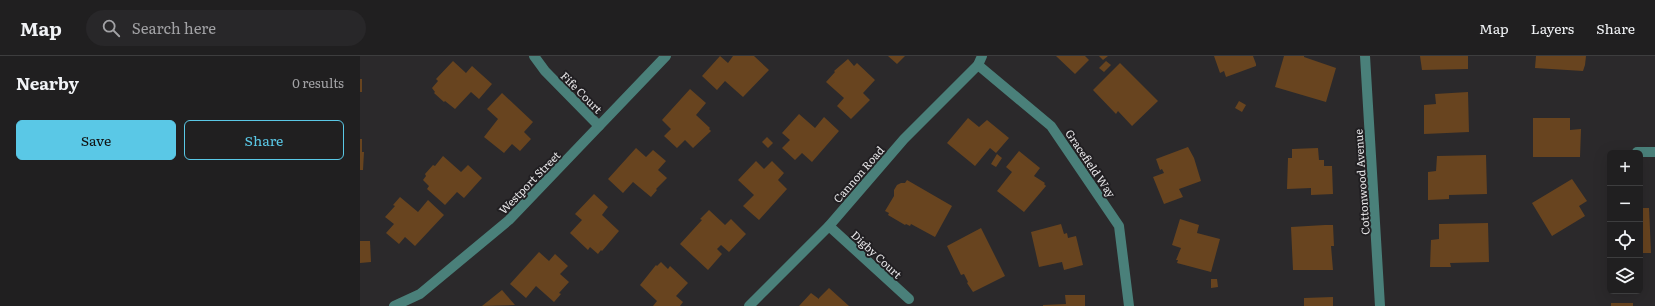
<!DOCTYPE html>
<html lang="en">
<head>
<meta charset="utf-8">
<style>
  :root { --surface:#201f20; --page:#282729; --text:#f1f3f6; --muted:#a2a2a5; --line:#3d3d3e; --accent:#5ac8e6 }
  body { margin:0; font-family:Literata,serif; background:var(--page); color:var(--text) }
  .controls { position:absolute; right:12px; bottom:12px; display:grid; overflow:hidden; border-radius:6px; box-shadow:0 4px 16px #0002 }
  .controls button { width:36px; height:36px; display:grid; place-items:center; padding:0; border:0; border-bottom:1px solid var(--line); background:var(--surface); color:var(--text); font:20px sans-serif }
  .list { margin:0; padding:0; list-style:none }
  h2 { display:flex; justify-content:space-between; align-items:center; height:52px; margin:0; padding:0 16px; font-size:17px }
  h2 small { font-size:13px; font-weight:400; color:var(--muted) }
  .actions { display:flex; gap:8px; padding:12px 16px }
  .actions a { flex:1; padding:9px 0; border:1px solid var(--accent); border-radius:6px; text-align:center; font-size:14px; color:var(--accent) }
  .actions .main { background:var(--accent); color:#111 }
  .icon { flex:none; width:22px; height:22px; fill:none; stroke:currentColor; stroke-width:2; stroke-linecap:round; stroke-linejoin:round }
  .map { position:relative; flex:none; width:1295px; height:250px; overflow:hidden }
  header { display:flex; align-items:center; gap:24px; box-sizing:border-box; height:56px; padding:0 20px; background:var(--surface); border-bottom:1px solid var(--line) }
  header strong { font-size:19px }
  nav { display:flex; gap:22px; margin-inline-start:auto; font-size:14px }
  .search { width:280px; height:36px; background:var(--page); display:flex; align-items:center; gap:10px; box-sizing:border-box; padding:0 14px; border-radius:22px; color:var(--muted); font-size:15px }
  main { display:flex }
  aside { flex:1; background:var(--surface) }
  .map>svg:first-child { display:block }
  .building { fill:#68441f }
  .lines { fill:none; stroke-linecap:round; stroke-linejoin:round }
  .minor { stroke:#4a807a; stroke-width:10 }
  .labels { text-anchor:middle; dominant-baseline:central; stroke-width:4; stroke-linejoin:round; paint-order:stroke }
  .street-label { font-size:11px; fill:#e7e6e8; stroke:#211f22 }
</style>
</head>
<body>
<header>
<strong>Map</strong>
<div class="search"><svg class="icon" aria-label="search" viewBox="0 0 24 24"><circle cx="10" cy="10" r="6"/><path d="M15 15l6 6"/></svg>Search here</div>
<nav><a>Map</a><a>Layers</a><a>Share</a></nav>
</header>
<main>
<aside>
<h2>Nearby<small>0 results</small></h2>
<ul class="list">
</ul>
<div class="actions"><a class="main">Save</a><a>Share</a></div>
</aside>
<div class="map">
<svg width="1295" height="250" viewBox="0 0 1295 250">
  <rect width="100%" height="100%" fill="#2b292b"/>
  <g class="building">
    <polygon points="360,0 368,7 373,0 394,0 409,14 383,41 365,25 357,34 342,20"/>
    <polygon points="528,0 545,0 537,8"/>
    <polygon points="696,0 725,0 729,4 715,18"/>
    <polygon points="739,0 748,0 743,4"/>
    <polygon points="854,0 893,0 896,8 896,10 866,21 864,15 860,17"/>
    <polygon points="924,0 944,0 944,1 976,12 966,46 915,31"/>
    <polygon points="1060,0 1108,0 1108,13 1062,14"/>
    <polygon points="1176,0 1226,0 1225,9 1223,15 1175,12"/>
    <polygon points="488,3 494,10 497,7 515,24 503,37 510,44 491,63 477,50 484,42 466,26 475,16 474,15"/>
    <polygon points="93,5 106,17 112,10 132,28 119,43 111,36 95,53 85,45 84,46 74,37 75,36 72,32 78,25 76,23"/>
    <polygon points="746,5 751,9 744,16 739,12"/>
    <polygon points="760,7 798,45 772,70 758,55 756,58 733,34"/>
    <rect x="0" y="23" width="2" height="13"/>
    <polygon points="330,33 346,47 336,59 350,72 349,73 351,75 333,92 325,84 317,92 304,80 311,73 302,64"/>
    <polygon points="1108,36 1109,76 1064,78 1064,49 1076,48 1075,38"/>
    <polygon points="142,37 173,66 164,76 171,83 160,95 152,88 144,97 124,81 138,63 127,53"/>
    <polygon points="879,45 886,49 882,56 875,52"/>
    <polygon points="439,58 455,72 464,61 479,75 452,106 442,97 435,104 422,92 430,84 422,77"/>
    <polygon points="608,62 619,71 627,64 649,82 636,97 630,92 615,110 587,87"/>
    <polygon points="1173,62 1210,62 1210,74 1221,73 1220,101 1173,101"/>
    <polygon points="407,81 413,87 408,92 402,86"/>
    <polygon points="0,83 2,83 2,96 4,96 3,114 0,114"/>
    <polygon points="828,91 834,102 841,125 819,133 823,141 804,148 793,121 804,117 802,113 800,114 796,103"/>
    <polygon points="276,92 286,101 293,94 306,105 298,114 307,122 296,133 297,134 291,141 273,126 263,137 248,123"/>
    <polygon points="958,92 959,104 964,104 964,110 972,110 973,138 951,139 951,132 927,133 928,102 932,102 932,93"/>
    <polygon points="659,95 680,112 674,120 685,127 684,128 686,130 664,156 637,135 652,116 646,111"/>
    <polygon points="637,98 642,102 636,111 631,108"/>
    <polygon points="1126,99 1127,138 1089,139 1089,143 1068,144 1068,116 1076,115 1077,100"/>
    <polygon points="83,100 101,116 108,109 122,122 104,142 97,136 85,149 67,133 69,130 63,124 66,120 65,118 73,109 75,110"/>
    <polygon points="396,105 404,113 412,105 424,117 418,124 427,133 399,164 383,150 394,139 378,124"/>
    <polygon points="1212,123 1227,145 1219,150 1225,160 1192,180 1172,147"/>
    <polygon points="547,124 592,150 575,181 551,168 550,170 546,168 545,169 528,159 529,157 525,155 534,140 534,134 537,129 541,127 545,127"/>
    <polygon points="234,138 248,151 242,159 259,175 242,195 241,194 238,198 230,191 228,194 210,177 222,164 215,158"/>
    <polygon points="40,141 58,156 68,144 84,159 55,190 45,181 39,188 26,177 34,168 25,161 35,150 33,149"/>
    <polygon points="1280,152 1289,152 1291,197 1280,197"/>
    <polygon points="349,154 365,169 371,163 386,178 369,196 361,189 357,193 362,198 348,214 320,188 342,164 340,163"/>
    <polygon points="820,163 839,169 837,177 860,183 851,216 817,207 818,204 816,204 821,192 812,189"/>
    <polygon points="1128,167 1129,206 1090,207 1091,211 1070,211 1071,184 1079,183 1079,168"/>
    <polygon points="701,168 704,178 707,177 708,182 716,180 723,209 704,214 702,206 679,211 671,176"/>
    <polygon points="965,169 973,169 974,190 971,190 973,214 933,214 931,171"/>
    <polygon points="621,172 645,220 613,236 607,227 608,226 604,218 601,219 587,190"/>
    <polygon points="0,185 10,185 11,206 0,207"/>
    <polygon points="179,196 189,205 195,198 208,210 200,218 209,226 199,237 201,238 194,246 176,230 166,242 150,228"/>
    <polygon points="301,206 308,213 310,210 328,227 316,240 323,246 320,250 293,250 297,245 280,229 296,209 297,210"/>
    <polygon points="851,223 857,223 858,231 851,232"/>
    <polygon points="469,232 489,250 439,250 451,237 459,243 459,242"/>
    <polygon points="142,234 155,249 122,250"/>
    <polygon points="705,239 725,239 725,250 683,250 683,249 706,248"/>
    <polygon points="973,241 973,250 944,250 944,242"/>
    <rect x="1251" y="247" width="22" height="3"/>
  </g>
  <g class="lines">
    <g class="minor">
      <polyline points="174,0 185,15 239,70"/>
      <polyline points="1005,0 1020,250"/>
      <polyline points="618,9 691,70 759,170 769,250"/>
      <polyline points="1277,96 1295,96"/>
      <polyline points="469,170 549,243"/>
      <polyline points="34,250 60,238 149,164 306,0"/>
      <polyline points="389,250 469,170 544,83 618,9 622,0"/>
    </g>
  </g>
  <g class="labels">
    <g class="street-label">
      <text transform="translate(222 36) rotate(45)">Fife Court</text>
      <text transform="translate(731 107) rotate(56)">Gracefield Way</text>
      <text transform="translate(498 118) rotate(-49)">Cannon Road</text>
      <text transform="translate(169 126) rotate(-46)">Westport Street</text>
      <text transform="translate(1001 126) rotate(-94)">Cottonwood Avenue</text>
      <text transform="translate(517 198) rotate(43)">Digby Court</text>
    </g>
  </g>
</svg>
<div class="controls">
<button>+</button>
<button>−</button>
<button><svg class="icon" aria-label="locate" viewBox="0 0 24 24"><circle cx="12" cy="12" r="6"/><path d="M12 2v4M12 18v4M2 12h4M18 12h4"/></svg></button>
<button><svg class="icon" aria-label="layers" viewBox="0 0 24 24"><path d="M12 4l9 5-9 5-9-5zM3 14l9 5 9-5"/></svg></button>
</div>
</div>
</main>
</body>
</html>
